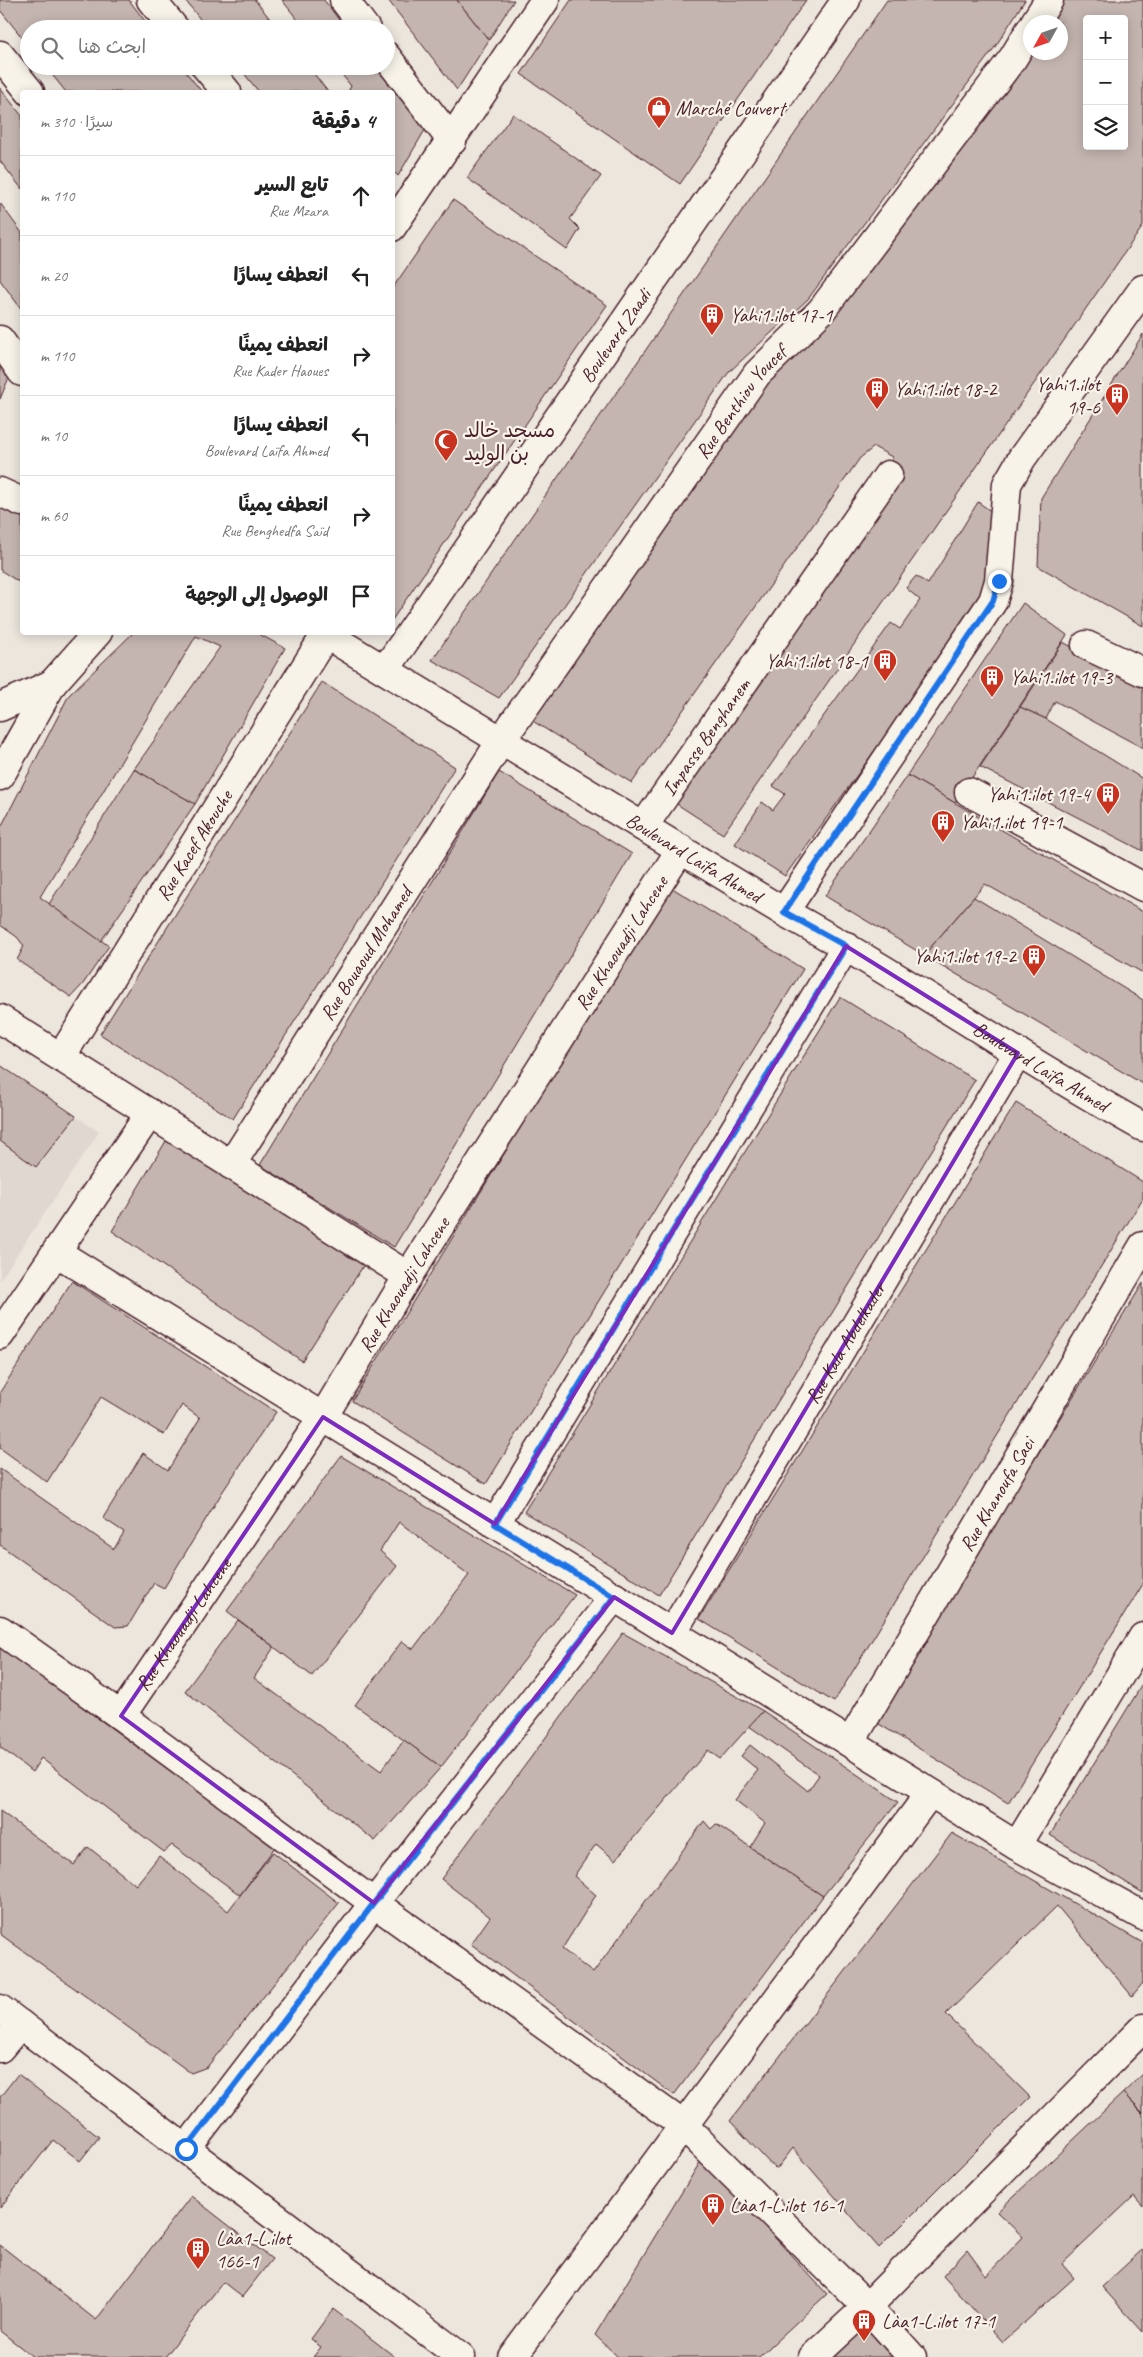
<!DOCTYPE html>
<html lang="ar">
<head>
<meta charset="utf-8">
<style>
  :root { --surface:#fff; --page:#f6f6f6; --text:#222; --muted:#767676; --line:#e0e0e0 }
  body { margin:0; font-family:Caveat,"Playpen Sans Arabic",sans-serif; background:var(--page); color:var(--text); direction:rtl }
  .controls { position:absolute; right:15px; top:15px; display:grid; overflow:hidden; border-radius:5px; box-shadow:0 2px 12px #0003 }
  .controls button { width:45px; height:45px; display:grid; place-items:center; padding:0; border:0; border-bottom:1px solid var(--line); background:var(--surface); color:var(--text); font:25px sans-serif }
  .compass { position:absolute; left:1023px; top:15px; width:45px; height:45px; border-radius:50%; background:var(--surface); box-shadow:0 2px 12px #0003; rotate:230deg }
  .stop { position:absolute; width:15px; height:15px; margin:-11px; border:4px solid #1a73e8; border-radius:50%; background:#fff }
  .stop.end { background:#1a73e8; border-color:#fff; box-shadow:0 1px 5px #0008 }
  .list { margin:0; padding:0; list-style:none }
  h2 { display:flex; justify-content:space-between; align-items:center; height:65px; margin:0; padding:0 20px; font-size:21px }
  h2 small { font-size:16px; font-weight:400; color:var(--muted) }
  .list li { display:grid; grid-template-columns:32px 1fr auto; gap:15px; align-items:center; box-sizing:border-box; height:80px; padding:0 20px; border-top:1px solid var(--line) }
  .list b { display:block; font-size:19px; white-space:nowrap }
  .list p { margin:0; font-size:16px; white-space:nowrap; color:var(--muted) }
  .list em { font-size:16px; font-style:normal; color:var(--muted) }
  .icon { flex:none; width:28px; height:28px; fill:none; stroke:currentColor; stroke-width:2; stroke-linecap:round; stroke-linejoin:round }
  .map { position:relative; flex:none; width:1143px; height:2357px; overflow:hidden; direction:ltr }
  .search { position:absolute; background:var(--surface); box-shadow:0 2px 12px #0003; left:20px; top:20px; width:375px; height:55px; display:flex; align-items:center; gap:12px; box-sizing:border-box; padding:0 18px; border-radius:28px; color:var(--muted); font-size:19px }
  .panel { position:absolute; background:var(--surface); box-shadow:0 2px 12px #0003; left:20px; top:90px; width:375px; height:545px; border-radius:5px; direction:rtl }
  .map>svg:first-child { display:block }
  .built { fill:#e0d7d0 }
  .building { fill:#c4b5b0; stroke:#4a1f2b; fill-rule:evenodd }
  .lines { fill:none; stroke-linecap:round; stroke-linejoin:round }
  .minor-casing { stroke:#4a1f2b; stroke-width:31 }
  .tertiary-casing { stroke:#4a1f2b; stroke-width:31 }
  .minor { stroke:#f7f3e8; stroke-width:28 }
  .tertiary { stroke:#f7f3e8; stroke-width:28 }
  .route { stroke:#1a73e8; stroke-width:6 }
  .marked { fill:none; stroke:#7b2cbf; stroke-width:4; stroke-linejoin:round }
  .labels { text-anchor:middle; dominant-baseline:central; stroke-width:4.5; stroke-linejoin:round; paint-order:stroke }
  .poi-label { font-size:20px; fill:#4a1f2b; stroke:#f7f3e8; text-anchor:start }
  .street-label { font-size:20px; fill:#4a1f2b; stroke:#f7f3e8 }
</style>
</head>
<body>
<div class="map">
<svg width="1143" height="2357" viewBox="0 0 1143 2357">
  <rect width="100%" height="100%" fill="#ece6dd"/>
  <filter id="ink" filterUnits="userSpaceOnUse"><feTurbulence type="fractalNoise" baseFrequency=".02" numOctaves="2"/><feDisplacementMap in="SourceGraphic" scale="10" xChannelSelector="R" yChannelSelector="G"/><feConvolveMatrix kernelMatrix="1 2 1 2 8 2 1 2 1" color-interpolation-filters="sRGB"/></filter>
  <g filter="url(#ink)">
    <polygon class="built" points="0,1065 99,1132 0,1280"/>
    <g class="building">
      <polygon points="0,0 129,0 151,29 29,29 29,46 0,10"/>
      <polygon points="185,0 255,0 278,29 208,29"/>
      <polygon points="282,0 324,0 346,29 305,29"/>
      <polygon points="388,0 457,0 489,40 457,90"/>
      <polygon points="457,0 514,0 489,40"/>
      <polygon points="571,0 806,0 680,184 521,74"/>
      <polygon points="887,0 1025,0 995,47 808,299 729,372 499,698 432,660"/>
      <path d="M1059,0H1143V226L723,834L669,799L890,472L892,457L874,447L860,458L632,783L523,715L764,373L1030,52H1060V22H1045ZM1087,19H1124V146H1087Z"/>
      <polygon points="45,66 181,66 202,92 66,92"/>
      <polygon points="238,66 308,66 328,92 259,92"/>
      <polygon points="335,66 375,66 425,130 398,176 392,170 392,92 348,92 351,86"/>
      <polygon points="0,88 22,116 22,189 0,161"/>
      <polygon points="513,114 601,176 570,219 580,229 567,250 467,178"/>
      <polygon points="453,200 607,305 392,620 392,289"/>
      <polygon points="0,203 22,233 22,310 0,280"/>
      <polygon points="1143,334 1143,626 1038,566 1041,498"/>
      <polygon points="0,361 10,375 0,399"/>
      <polygon points="978,502 992,512 989,582 885,736 785,876 735,844 762,802 773,810 785,794 773,786 891,623 900,629 920,600 906,588 916,576 928,584"/>
      <polygon points="0,504 22,514 22,584 0,570"/>
      <polygon points="1023,603 1067,635 955,803 907,775"/>
      <polygon points="134,632 255,632 285,648 195,804 134,769 220,647 196,636 40,897 109,946 83,984 71,997 17,960 24,946 17,937 0,925 0,829 69,695"/>
      <polygon points="1063,642 1143,687 1143,748 1055,701 1046,719 1020,707"/>
      <polygon points="322,682 455,767 233,1119 100,1034"/>
      <polygon points="1020,707 1046,719 1143,779 1143,851 980,767"/>
      <polygon points="134,769 195,804 101,941 49,904"/>
      <polygon points="499,772 632,854 394,1247 260,1165"/>
      <polygon points="907,775 1143,912 1143,973 985,884 924,955 825,896"/>
      <polygon points="669,886 803,969 486,1484 352,1401"/>
      <polygon points="974,897 1143,1000 1143,1084 924,955"/>
      <polygon points="840,997 975,1080 659,1595 524,1512"/>
      <polygon points="0,1065 76,1116 36,1167 0,1141"/>
      <polygon points="1016,1103 1143,1182 1143,1198 834,1702 699,1619"/>
      <polygon points="169,1136 367,1260 302,1361 112,1231"/>
      <polygon points="72,1281 276,1412 223,1491 164,1588 154,1583 128,1626 115,1627 0,1545 0,1469 114,1549 124,1532 103,1518 143,1453 168,1470 200,1418 182,1405 164,1435 101,1397 47,1482 0,1448 0,1392"/>
      <polygon points="1143,1283 1143,1584 1008,1803 874,1721"/>
      <polygon points="341,1456 575,1595 441,1767 355,1705 402,1641 413,1649 469,1575 399,1522 380,1551 397,1566 312,1676 227,1611"/>
      <polygon points="238,1620 274,1647 254,1678 381,1771 404,1740 441,1767 375,1841 185,1691"/>
      <polygon points="623,1633 763,1711 720,1759 708,1750 615,1860 596,1844 574,1876 596,1895 562,1949 593,1973 704,1821 711,1829 716,1824 823,1896 674,2095 471,1944 490,1917 441,1879"/>
      <polygon points="0,1647 275,1847 240,1895 172,1845 164,1852 41,1758 32,1772 0,1747"/>
      <polygon points="1143,1683 1143,1893 1050,1835"/>
      <polygon points="763,1711 898,1802 823,1896 750,1847 765,1823 735,1800 758,1770 741,1756 750,1745 808,1791 819,1775 749,1726"/>
      <polygon points="0,1811 74,1865 88,1847 136,1885 159,1856 228,1911 273,1852 339,1903 207,2067 191,2073 0,1934"/>
      <polygon points="952,1833 1143,1943 1143,1983 1132,1996 1057,1906 946,2014 1030,2097 879,2248 793,2148 776,2170 730,2121"/>
      <polygon points="18,2074 99,2137 80,2161 53,2140 0,2208 0,2097"/>
      <polygon points="1143,2074 1143,2113 1123,2093"/>
      <polygon points="1123,2093 1143,2114 1143,2206 1134,2196 1062,2264 1074,2278 1003,2342 943,2276 967,2250 986,2276 1023,2237 997,2212"/>
      <polygon points="702,2159 827,2294 759,2357 618,2357 595,2335"/>
      <polygon points="191,2196 272,2259 242,2297 223,2282 165,2357 33,2357 0,2331 0,2245 96,2320"/>
      <polygon points="1143,2249 1143,2332 1102,2287"/>
      <polygon points="333,2309 395,2357 313,2357 321,2347 311,2339"/>
      <polygon points="865,2327 892,2357 834,2357"/>
    </g>
    <g class="lines">
      <g class="minor-casing">
        <g id="minor">
          <polyline points="151,0 175,29"/>
          <polyline points="344,0 366,29"/>
          <polyline points="1035,22 1049,0"/>
          <polyline points="0,55 30,92"/>
          <polyline points="386,56 452,141"/>
          <polyline points="205,66 227,92"/>
          <polyline points="392,227 545,0"/>
          <polyline points="0,340 22,372"/>
          <polyline points="1086,645 1143,672"/>
          <polyline points="0,707 52,684"/>
          <polyline points="0,776 52,684 98,632"/>
          <polyline points="969,792 1143,887"/>
          <path id="s1" d="M643,827L888,475"/>
          <polyline points="784,912 993,601 999,581 1007,484 1022,458 1143,289"/>
          <polyline points="0,1019 408,1276"/>
          <path id="s2" d="M61,1057L326,634"/>
          <path id="s3" d="M231,1165L501,741L757,374L821,311L1013,58L1030,30"/>
          <polyline points="56,1252 1017,1846 1143,1916"/>
          <polyline points="0,1335 150,1113"/>
          <polyline points="495,1524 846,946"/>
          <polyline points="0,1630 121,1716 374,1903 682,2124 867,2307 912,2357"/>
          <path id="s4" d="M672,1633L1018,1053"/>
          <path id="s5" d="M121,1716L323,1417L408,1276L681,849"/>
          <path id="s6" d="M850,1743L1143,1246"/>
          <polyline points="1017,1846 1143,1637"/>
          <polyline points="0,2009 461,2357"/>
          <polyline points="0,2048 20,2024"/>
          <polyline points="186,2149 374,1903 614,1597"/>
          <polyline points="512,2357 930,1793"/>
          <polyline points="813,2357 867,2307 1143,2028"/>
        </g>
      </g>
      <g class="tertiary-casing">
        <g id="tertiary">
          <polyline points="0,492 22,502"/>
          <path id="s7" d="M322,632L784,912C907,979 1021,1059 1143,1127"/>
          <path id="s8" d="M385,670L846,0"/>
        </g>
      </g>
      <use href="#minor" class="minor"/>
      <use href="#tertiary" class="tertiary"/>
    </g>
  </g>
  <g class="lines" filter="url(#ink)">
    <polyline class="route" points="186,2149 374,1903 614,1597 495,1524 846,946 784,912 993,601 999,581"/>
  </g>
  <path class="marked" d="M846,946L1018,1053L672,1633L614,1597L374,1903L121,1716L323,1417L495,1524Z"/>
  <defs>
    <g id="shop-pin" transform="scale(1.25)"><path d="M0 17L-7.5 6A9.5 9.5 0 1 1 7.5 6Z" fill="#c8321e" stroke="#f7f3e8"/><path d="M-5-2.5h2.3a2.7 3.5 0 0 1 5.4 0H5L5.5 6h-11ZM-1.5-2.5h3a1.5 2.3 0 0 0-3 0Z" fill="#fff"/></g>
    <g id="building-pin" transform="scale(1.25)"><path d="M0 17L-7.5 6A9.5 9.5 0 1 1 7.5 6Z" fill="#c8321e" stroke="#f7f3e8"/><path d="M-4-6H4V6H1V3H-1V6H-4ZM-2.5-4.3h1.7v1.8h-1.7ZM.8-4.3h1.7v1.8H.8ZM-2.5-1h1.7V.8h-1.7ZM.8-1h1.7V.8H.8Z" fill="#fff"/></g>
    <g id="mosque-pin" transform="scale(1.25)"><path d="M0 17L-7.5 6A9.5 9.5 0 1 1 7.5 6Z" fill="#c8321e" stroke="#f7f3e8"/><path d="M3.5-4.9A6 6 0 1 0 3.5 4.9A5 5 0 1 1 3.5-4.9Z" fill="#fff"/></g>
  </defs>
  <g fill-rule="evenodd">
    <use href="#shop-pin" x="659" y="108"/>
    <use href="#building-pin" x="712" y="315"/>
    <use href="#building-pin" x="877" y="389"/>
    <use href="#building-pin" x="1117" y="395"/>
    <use href="#mosque-pin" x="446" y="441"/>
    <use href="#building-pin" x="885" y="661"/>
    <use href="#building-pin" x="992" y="677"/>
    <use href="#building-pin" x="1108" y="794"/>
    <use href="#building-pin" x="943" y="822"/>
    <use href="#building-pin" x="1034" y="956"/>
    <use href="#building-pin" x="713" y="2205"/>
    <use href="#building-pin" x="198" y="2249"/>
    <use href="#building-pin" x="864" y="2321"/>
  </g>
  <g class="labels">
    <g class="poi-label">
      <text x="676" y="108">Marché Couvert</text>
      <text x="730" y="315">Yahi1.ilot 17-1</text>
      <text x="1100" y="384" text-anchor="end">Yahi1.ilot<tspan x="1100" dy="23">19-6</tspan></text>
      <text x="894" y="389">Yahi1.ilot 18-2</text>
      <text x="464" y="430">مسجد خالد<tspan x="464" dy="23">بن الوليد</tspan></text>
      <text x="868" y="661" text-anchor="end">Yahi1.ilot 18-1</text>
      <text x="1010" y="677">Yahi1.ilot 19-3</text>
      <text x="1090" y="794" text-anchor="end">Yahi1.ilot 19-4</text>
      <text x="960" y="822">Yahi1.ilot 19-1</text>
      <text x="1016" y="956" text-anchor="end">Yahi1.ilot 19-2</text>
      <text x="730" y="2205">Làa1-L.ilot 16-1</text>
      <text x="216" y="2238">Làa1-L.ilot<tspan x="216" dy="23">166-1</tspan></text>
      <text x="882" y="2321">Làa1-L.ilot 17-1</text>
    </g>
    <g class="street-label">
      <text stroke="none"><textPath href="#s8" startOffset="406">Boulevard Zaadi</textPath></text>
      <text stroke="none"><textPath href="#s3" startOffset="918">Rue Benthiou Youcef</textPath></text>
      <text stroke="none"><textPath href="#s1" startOffset="110">Impasse Benghanem</textPath></text>
      <text stroke="none"><textPath href="#s2" startOffset="250">Rue Kacef Akouche</textPath></text>
      <text stroke="none"><textPath href="#s7" startOffset="435">Boulevard Laïfa Ahmed</textPath></text>
      <text stroke="none"><textPath href="#s5" startOffset="921">Rue Khaouadji Lahcene</textPath></text>
      <text stroke="none"><textPath href="#s3" startOffset="251">Rue Bouaoud Mohamed</textPath></text>
      <text stroke="none"><textPath href="#s7" startOffset="840">Boulevard Laïfa Ahmed</textPath></text>
      <text stroke="none"><textPath href="#s5" startOffset="516">Rue Khaouadji Lahcene</textPath></text>
      <text stroke="none"><textPath href="#s4" startOffset="338">Rue Kala Abdelkader</textPath></text>
      <text stroke="none"><textPath href="#s6" startOffset="289">Rue Khanoufa Saci</textPath></text>
      <text stroke="none"><textPath href="#s5" startOffset="111">Rue Khaouadji Lahcene</textPath></text>
    </g>
  </g>
</svg>
<div class="controls">
<button>+</button>
<button>−</button>
<button><svg class="icon" aria-label="layers" viewBox="0 0 24 24"><path d="M12 4l9 5-9 5-9-5zM3 14l9 5 9-5"/></svg></button>
</div>
<svg class="compass" viewBox="-18 -18 36 36"><path d="M0-13l5 13h-10z" fill="#e53935"/><path d="M0 13l5-13h-10z" fill="#767676"/></svg>
<div class="stop" style="left:186px;top:2149px"></div>
<div class="stop end" style="left:999px;top:581px"></div>
<div class="search"><svg class="icon" aria-label="search" viewBox="0 0 24 24"><circle cx="10" cy="10" r="6"/><path d="M15 15l6 6"/></svg>ابحث هنا</div>
<section class="panel">
<h2>4 دقيقة<small>سيرًا · 310 m</small></h2>
<ul class="list">
<li><svg class="icon" aria-label="ahead" viewBox="0 0 24 24"><path d="M12 20V5M6 11l6-6 6 6"/></svg><div><b>تابع السير</b><p>Rue Mzara</p></div><em>110 m</em></li>
<li><svg class="icon" aria-label="left" viewBox="0 0 24 24"><path d="M17 20v-9H6M10 6l-5 5 5 5"/></svg><div><b>انعطف يسارًا</b></div><em>20 m</em></li>
<li><svg class="icon" aria-label="right" viewBox="0 0 24 24"><path d="M7 20v-9h11M14 6l5 5-5 5"/></svg><div><b>انعطف يمينًا</b><p>Rue Kader Haoues</p></div><em>110 m</em></li>
<li><svg class="icon" aria-label="left" viewBox="0 0 24 24"><path d="M17 20v-9H6M10 6l-5 5 5 5"/></svg><div><b>انعطف يسارًا</b><p>Boulevard Laïfa Ahmed</p></div><em>10 m</em></li>
<li><svg class="icon" aria-label="right" viewBox="0 0 24 24"><path d="M7 20v-9h11M14 6l5 5-5 5"/></svg><div><b>انعطف يمينًا</b><p>Rue Benghedfa Saïd</p></div><em>60 m</em></li>
<li><svg class="icon" aria-label="arrive" viewBox="0 0 24 24"><path d="M6 21V4h12l-3 4 3 4H6"/></svg><div><b>الوصول إلى الوجهة</b></div></li>
</ul>
</section>
</div>
</body>
</html>
